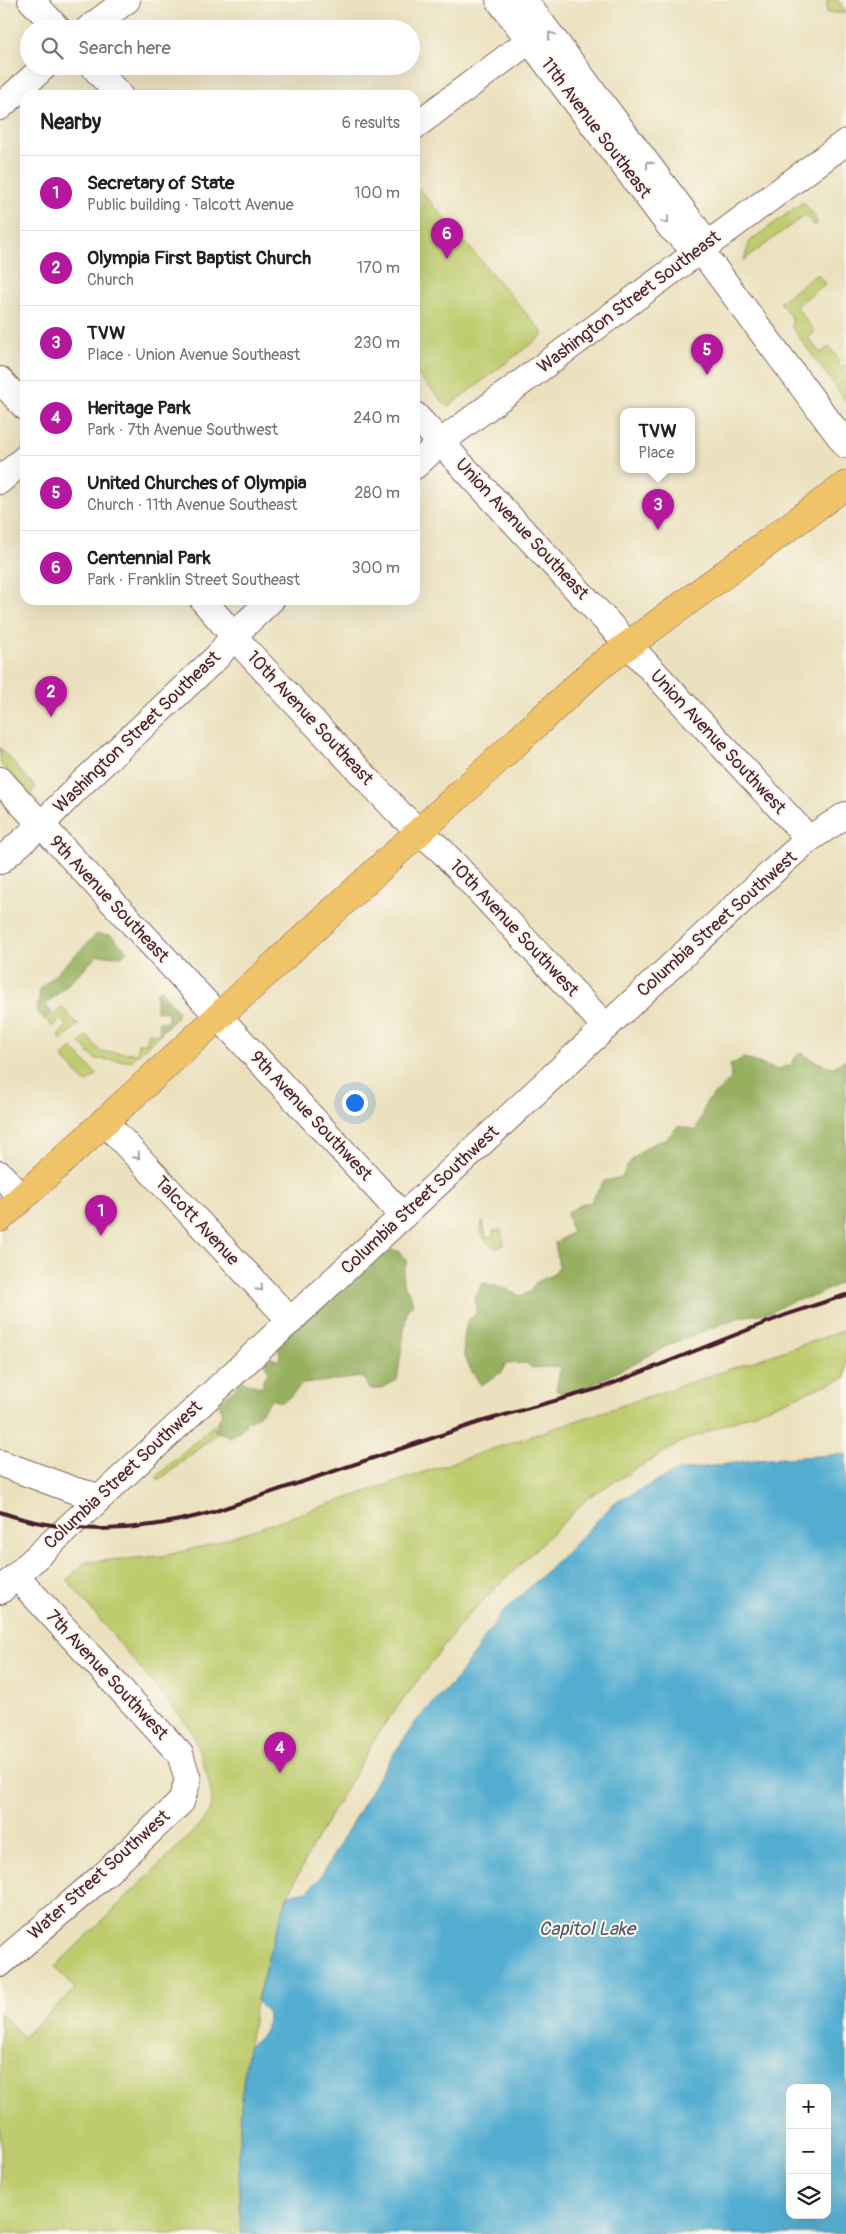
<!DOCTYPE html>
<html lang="en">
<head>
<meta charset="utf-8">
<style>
  :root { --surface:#fff; --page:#f2f2f2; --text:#202124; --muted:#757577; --line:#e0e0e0; --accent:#b5179e }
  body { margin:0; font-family:Pangolin,sans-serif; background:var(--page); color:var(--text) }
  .controls { position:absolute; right:15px; bottom:15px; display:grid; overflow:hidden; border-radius:10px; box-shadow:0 5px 20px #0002 }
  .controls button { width:45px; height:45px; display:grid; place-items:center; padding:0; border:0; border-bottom:1px solid var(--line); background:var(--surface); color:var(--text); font:25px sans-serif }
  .you { position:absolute; left:354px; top:1102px; width:18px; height:18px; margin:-12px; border:4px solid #fff; border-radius:50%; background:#1a73e8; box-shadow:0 0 0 8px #1a73e833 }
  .badge { display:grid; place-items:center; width:32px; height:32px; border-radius:50%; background:var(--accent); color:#fff; font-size:16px; font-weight:700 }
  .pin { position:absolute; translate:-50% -41px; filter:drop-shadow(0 1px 2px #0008) }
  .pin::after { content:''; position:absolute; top:26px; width:18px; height:15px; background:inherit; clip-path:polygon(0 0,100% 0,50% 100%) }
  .popup { position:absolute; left:620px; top:408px; width:75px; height:65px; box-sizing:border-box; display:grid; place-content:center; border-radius:10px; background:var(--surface); filter:drop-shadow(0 1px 4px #0005); font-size:16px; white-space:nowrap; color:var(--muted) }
  .popup b { font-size:19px; color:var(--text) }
  .popup::after { content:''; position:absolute; left:50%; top:100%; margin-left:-10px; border:10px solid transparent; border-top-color:var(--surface) }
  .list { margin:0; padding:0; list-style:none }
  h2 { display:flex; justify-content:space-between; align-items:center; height:65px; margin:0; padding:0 20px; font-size:21px }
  h2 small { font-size:16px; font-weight:400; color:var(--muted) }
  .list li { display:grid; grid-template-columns:32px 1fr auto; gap:15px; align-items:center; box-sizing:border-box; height:75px; padding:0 20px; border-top:1px solid var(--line) }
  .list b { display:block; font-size:19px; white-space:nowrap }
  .list p { margin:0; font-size:16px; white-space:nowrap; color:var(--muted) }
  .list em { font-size:16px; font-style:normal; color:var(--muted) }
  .icon { flex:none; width:28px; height:28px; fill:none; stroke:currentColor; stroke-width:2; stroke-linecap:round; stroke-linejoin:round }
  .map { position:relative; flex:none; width:846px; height:2234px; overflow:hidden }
  .search { position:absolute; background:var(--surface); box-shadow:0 5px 20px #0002; left:20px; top:20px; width:400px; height:55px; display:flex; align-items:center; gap:12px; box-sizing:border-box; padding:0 18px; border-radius:28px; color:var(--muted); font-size:19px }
  .panel { position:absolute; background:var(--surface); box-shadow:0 5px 20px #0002; left:20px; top:90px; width:400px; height:515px; border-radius:15px }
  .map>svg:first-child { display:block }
  .green { fill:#becc6e; stroke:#84764c }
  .forest { fill:#96b061; stroke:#706846 }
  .water { fill:#52add0; stroke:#4e667e; fill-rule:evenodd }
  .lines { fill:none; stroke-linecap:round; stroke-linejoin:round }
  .minor-casing { stroke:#82635e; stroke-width:28 }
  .major-casing { stroke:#82635e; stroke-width:29 }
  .minor { stroke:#fff; stroke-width:26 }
  .major { stroke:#f1c369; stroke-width:28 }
  .rail { stroke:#4a1f2b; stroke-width:4 }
  .oneway { stroke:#ae9aa0 }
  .labels { text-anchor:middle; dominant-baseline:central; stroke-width:4; stroke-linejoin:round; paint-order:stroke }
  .street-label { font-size:18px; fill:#4a1f2b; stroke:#fbf7ec }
  .water-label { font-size:19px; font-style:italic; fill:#4d586d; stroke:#fbf7ec }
</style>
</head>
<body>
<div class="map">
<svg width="846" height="2234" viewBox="0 0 846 2234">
  <rect width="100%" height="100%" fill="#fbf7ec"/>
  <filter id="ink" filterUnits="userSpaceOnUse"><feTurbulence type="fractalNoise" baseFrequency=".02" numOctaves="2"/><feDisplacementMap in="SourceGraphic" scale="10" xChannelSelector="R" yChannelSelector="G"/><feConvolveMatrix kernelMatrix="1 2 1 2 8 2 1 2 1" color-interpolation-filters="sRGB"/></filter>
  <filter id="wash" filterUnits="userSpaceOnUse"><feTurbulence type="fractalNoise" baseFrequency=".0096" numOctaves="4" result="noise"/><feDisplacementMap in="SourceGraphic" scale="20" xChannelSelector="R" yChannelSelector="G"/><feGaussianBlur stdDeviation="1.12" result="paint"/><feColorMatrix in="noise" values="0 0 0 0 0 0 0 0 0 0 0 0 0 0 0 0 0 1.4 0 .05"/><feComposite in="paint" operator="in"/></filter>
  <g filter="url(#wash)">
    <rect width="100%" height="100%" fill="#ebe1be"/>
    <g class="green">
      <polygon points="827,0 838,0 846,13 827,13"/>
      <polygon points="415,184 544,334 448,407 415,372"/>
      <polygon points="803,202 815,216 817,225 813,224 805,215 744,260 750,241"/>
      <polygon points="817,274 825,284 796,306 815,332 808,338 820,353 829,347 840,361 837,363 841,368 846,365 846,401 791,326 793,320 780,302"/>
      <polygon points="0,748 36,788 29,795 0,763"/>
      <polygon points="62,1007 78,1025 62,1040 58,1035 67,1026 60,1019 52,1027 47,1021"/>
      <polygon points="148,1033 160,1034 131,1061 95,1059 80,1043 87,1036 101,1052 137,1053 138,1043 147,1043"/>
      <polygon points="72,1048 97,1075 86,1083 62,1057"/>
      <path d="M483,1221L486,1237L494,1236L493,1231L501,1230L504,1245L497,1248C486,1244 477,1232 483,1221Z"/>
      <path d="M846,1330V1377L683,1441L590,1496L466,1617L380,1730L312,1847L288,1895L270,1950L256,2002L243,2080L239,2135V2205L242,2234H0V2013L23,2037L75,1989L55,1967L200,1825C205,1818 212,1810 212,1801C211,1782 198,1746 190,1728L67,1580L85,1562L163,1556L208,1545Z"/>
      <polygon points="218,1421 218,1427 214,1430 219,1432 161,1479 158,1479 156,1477"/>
    </g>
    <g class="forest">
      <polygon points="97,934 111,935 127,951 122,956 98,955 46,1005 52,1013 45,1020 37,1012 40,989"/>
      <polygon points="160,989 178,1012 176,1018 160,1034 159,1022 168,1022 168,1012 156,1011 156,993"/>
      <path d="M799,1052L819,1063L833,1067L846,1059V1280L815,1296L794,1300L771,1312L740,1317L675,1342L584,1389L562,1394L556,1390L561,1366L532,1368L526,1363L505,1364L502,1372L481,1385C462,1358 461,1353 467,1321L476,1314L475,1297L483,1283L502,1287L520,1296L532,1291L535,1283L552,1275L559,1267L555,1243L572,1232L567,1213L583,1203H590L604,1181L622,1177C630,1158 645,1144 666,1140L678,1126L696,1130L707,1101L731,1079L730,1065L744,1058L777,1070L791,1065Z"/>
      <path d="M382,1248L398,1251L407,1261C397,1290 407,1280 413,1304L407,1310L397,1380L380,1389H369L363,1377L302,1384L290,1397L281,1402L272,1399L259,1415L245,1423V1426L231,1437L214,1430L219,1426V1419L222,1414L219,1403L242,1381L263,1388V1379L269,1372L264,1363L271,1358L279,1361L280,1353L274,1340L364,1263L377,1260L375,1253Z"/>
    </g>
    <path class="water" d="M846,1454V2234H242C236,2172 239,2109 248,2047C261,2039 271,2028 267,2012L257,2002L270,1950L288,1895L307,1891L320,1878L382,1771L417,1720L458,1677L501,1614L566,1553L614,1503L677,1471L755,1460ZM790,2088H827V2215H790Z"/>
  </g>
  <g filter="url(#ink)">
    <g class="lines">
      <g class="minor-casing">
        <g id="minor">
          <polyline points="31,0 58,29"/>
          <polyline points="499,0 671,228 688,243 700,249 846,445"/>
          <polyline points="524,0 695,227 701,237 700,249"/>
          <polyline points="88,29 127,0"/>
          <polyline points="93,66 119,95"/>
          <polyline points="0,107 45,66"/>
          <polyline points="415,126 530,40"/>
          <polyline points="0,380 25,407"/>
          <polyline points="415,415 809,839"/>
          <polyline points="415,466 441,442 846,142"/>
          <polyline points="0,481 25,458"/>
          <polyline points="203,600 246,650 399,813 442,851 605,1026"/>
          <polyline points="0,780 403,1216"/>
          <polyline points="0,861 41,825 78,787 218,656 234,635 271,600"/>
          <polyline points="104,1121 291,1321"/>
          <polyline points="0,1174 22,1198"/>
          <polyline points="0,1463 73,1490 100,1497"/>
          <polyline points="0,1591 784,861 809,839 846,815"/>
          <polyline points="0,1964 105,1874 181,1802 188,1780 180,1754 16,1576"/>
        </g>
      </g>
      <g class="major-casing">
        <polyline id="major" points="0,1218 597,668 846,485"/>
      </g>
      <use href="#minor" class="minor"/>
      <use href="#major" class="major"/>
      <path class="rail" d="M0,1512C72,1537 140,1532 213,1512L480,1422L604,1387L788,1314L846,1295"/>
    </g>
    <defs><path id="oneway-chevron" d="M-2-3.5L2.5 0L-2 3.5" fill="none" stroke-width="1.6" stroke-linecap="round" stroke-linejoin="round" transform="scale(1.25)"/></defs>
    <g class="oneway">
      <use href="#oneway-chevron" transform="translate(551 35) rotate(-127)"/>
      <use href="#oneway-chevron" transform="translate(649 164) rotate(-127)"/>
      <use href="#oneway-chevron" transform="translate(666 221) rotate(53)"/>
      <use href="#oneway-chevron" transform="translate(137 1156) rotate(47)"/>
      <use href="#oneway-chevron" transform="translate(260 1288) rotate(47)"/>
    </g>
  </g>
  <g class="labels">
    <g class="street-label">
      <text transform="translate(596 128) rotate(53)">11th Avenue Southeast</text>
      <text transform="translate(629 302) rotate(-37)">Washington Street Southeast</text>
      <text transform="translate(522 529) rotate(47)">Union Avenue Southeast</text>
      <text transform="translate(310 718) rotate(47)">10th Avenue Southeast</text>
      <text transform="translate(137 732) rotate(-44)">Washington Street Southeast</text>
      <text transform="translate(718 742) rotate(47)">Union Avenue Southwest</text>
      <text transform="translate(109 899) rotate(47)">9th Avenue Southeast</text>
      <text transform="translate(717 924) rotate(-42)">Columbia Street Southwest</text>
      <text transform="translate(514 928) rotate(47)">10th Avenue Southwest</text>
      <text transform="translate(311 1116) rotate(47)">9th Avenue Southwest</text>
      <text transform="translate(420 1200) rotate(-43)">Columbia Street Southwest</text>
      <text transform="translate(197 1221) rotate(47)">Talcott Avenue</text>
      <text transform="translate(123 1475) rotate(-43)">Columbia Street Southwest</text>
      <text transform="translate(107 1675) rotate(47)">7th Avenue Southwest</text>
      <text transform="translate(99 1875) rotate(-42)">Water Street Southwest</text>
    </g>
    <g class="water-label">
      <text x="587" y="1929">Capitol Lake</text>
    </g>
  </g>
</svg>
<div class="controls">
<button>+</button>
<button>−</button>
<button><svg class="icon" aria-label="layers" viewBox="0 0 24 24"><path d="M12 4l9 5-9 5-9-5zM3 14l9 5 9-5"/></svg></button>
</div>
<div class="you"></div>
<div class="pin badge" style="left:101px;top:1236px">1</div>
<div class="pin badge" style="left:51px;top:717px">2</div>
<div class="pin badge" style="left:658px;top:530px">3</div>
<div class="popup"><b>TVW</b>Place</div>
<div class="pin badge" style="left:280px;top:1773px">4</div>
<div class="pin badge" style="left:707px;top:375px">5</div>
<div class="pin badge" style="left:447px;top:259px">6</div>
<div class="search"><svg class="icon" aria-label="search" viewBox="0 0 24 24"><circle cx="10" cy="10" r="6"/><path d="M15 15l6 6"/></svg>Search here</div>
<section class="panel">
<h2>Nearby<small>6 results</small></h2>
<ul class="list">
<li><span class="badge">1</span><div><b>Secretary of State</b><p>Public building · Talcott Avenue</p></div><em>100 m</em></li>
<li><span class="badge">2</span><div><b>Olympia First Baptist Church</b><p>Church</p></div><em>170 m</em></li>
<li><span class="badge">3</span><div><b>TVW</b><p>Place · Union Avenue Southeast</p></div><em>230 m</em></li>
<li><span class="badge">4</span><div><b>Heritage Park</b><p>Park · 7th Avenue Southwest</p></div><em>240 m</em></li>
<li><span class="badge">5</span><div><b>United Churches of Olympia</b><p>Church · 11th Avenue Southeast</p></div><em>280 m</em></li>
<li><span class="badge">6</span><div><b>Centennial Park</b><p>Park · Franklin Street Southeast</p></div><em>300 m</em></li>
</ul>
</section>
</div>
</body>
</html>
